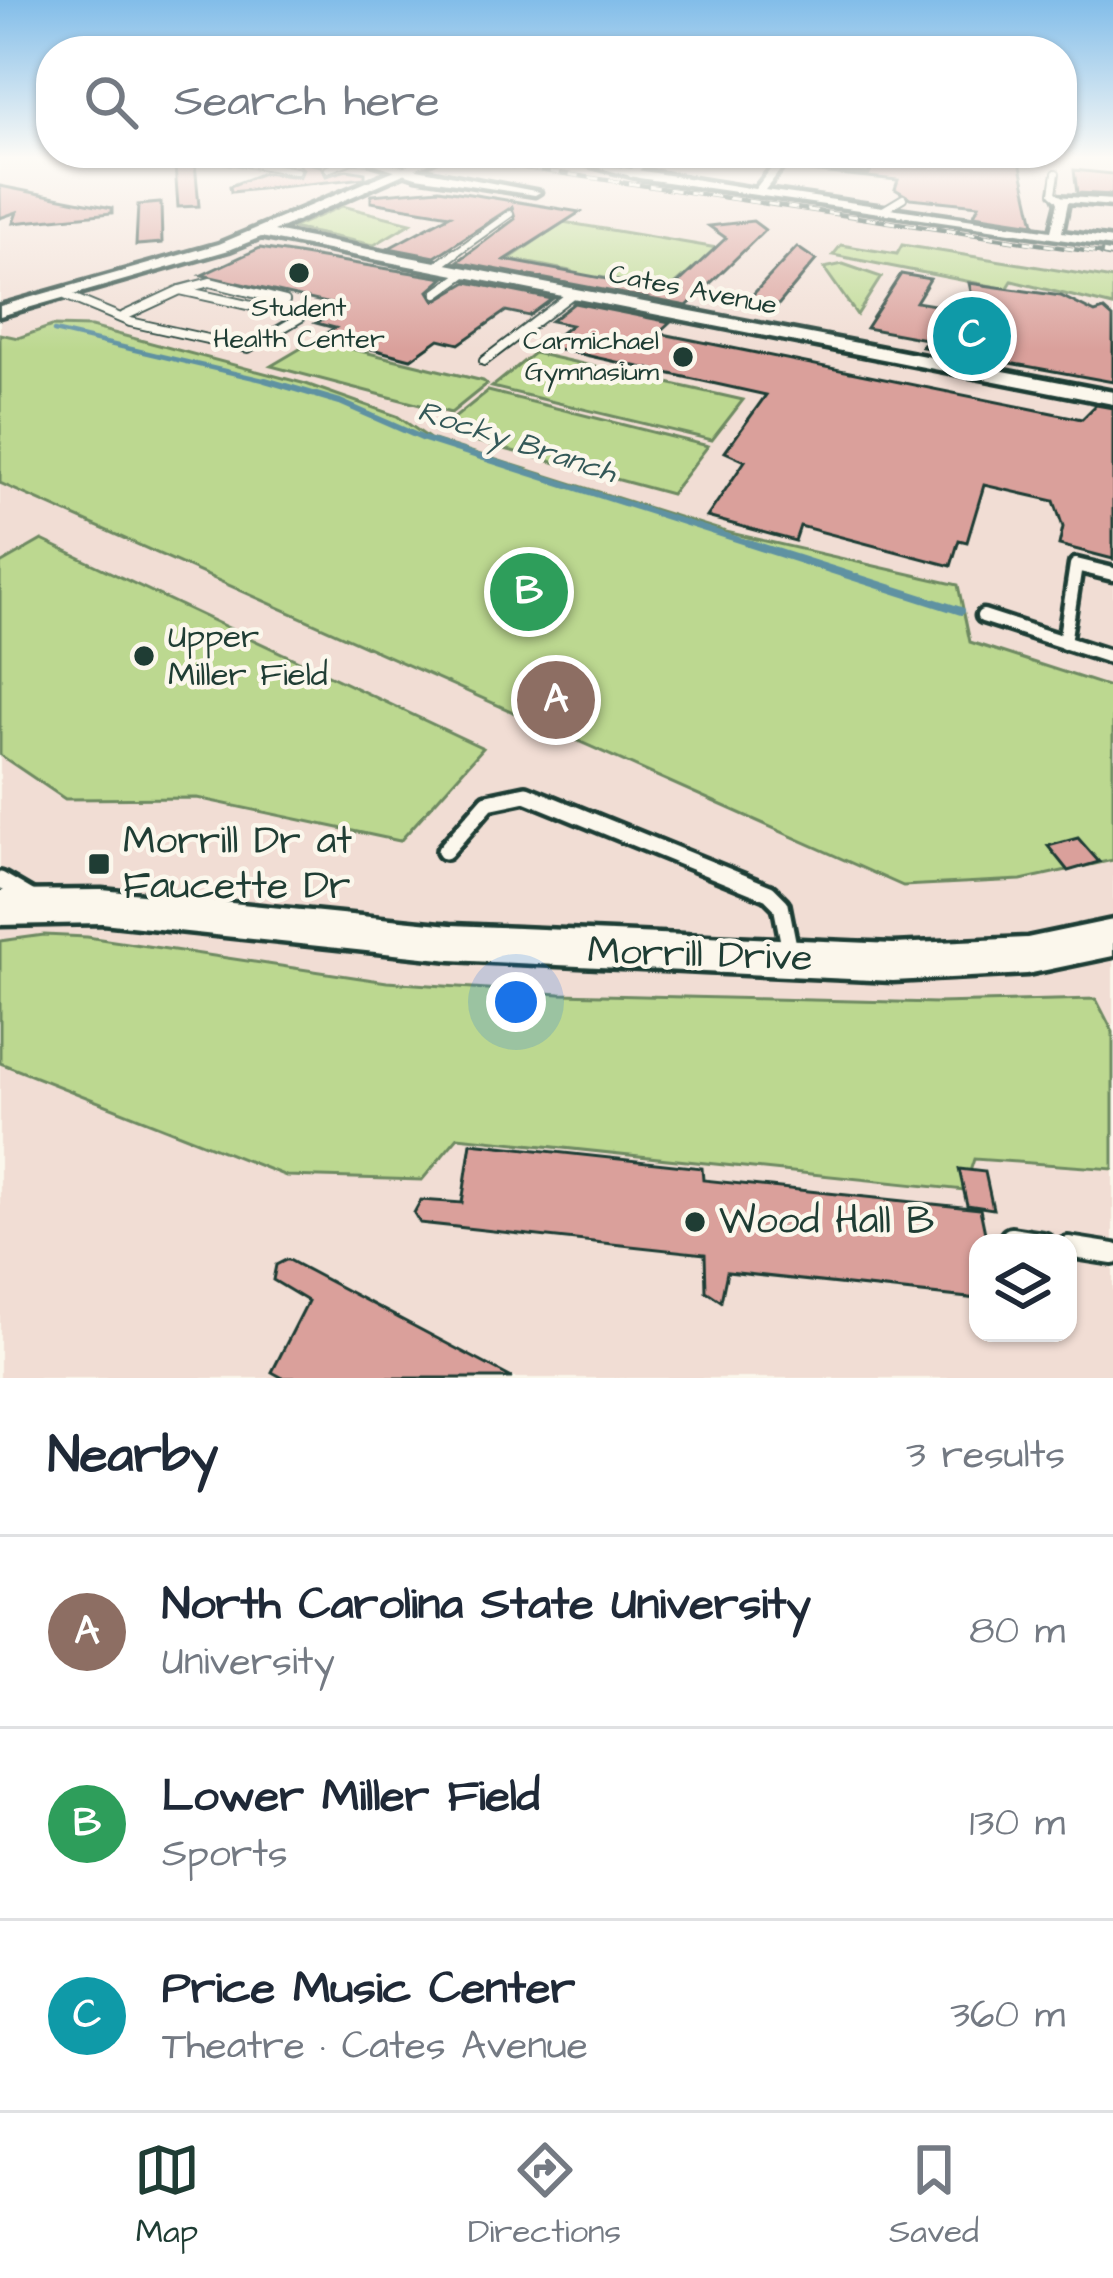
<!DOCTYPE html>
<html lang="en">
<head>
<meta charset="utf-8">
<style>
  :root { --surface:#fff; --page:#f6f6f7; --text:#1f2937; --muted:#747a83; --line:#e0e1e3; --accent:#1f3d34 }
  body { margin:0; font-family:"Architects Daughter",sans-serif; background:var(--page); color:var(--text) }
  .controls { position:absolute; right:36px; bottom:36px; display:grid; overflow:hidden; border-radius:24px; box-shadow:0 3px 9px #0004 }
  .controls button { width:108px; height:108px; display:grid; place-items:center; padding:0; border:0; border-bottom:3px solid var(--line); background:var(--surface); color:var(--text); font:60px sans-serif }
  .you { position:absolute; left:516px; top:1002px; width:42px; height:42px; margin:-30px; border:9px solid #fff; border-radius:50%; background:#1a73e8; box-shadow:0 0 0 18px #1a73e833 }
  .badge { display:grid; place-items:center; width:78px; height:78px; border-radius:50%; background:var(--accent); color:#fff; font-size:39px; font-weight:700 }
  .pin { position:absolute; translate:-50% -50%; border:6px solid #fff; box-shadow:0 3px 12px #0006 }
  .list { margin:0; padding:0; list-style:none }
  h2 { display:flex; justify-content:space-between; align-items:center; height:156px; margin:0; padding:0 48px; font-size:51px }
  h2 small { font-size:39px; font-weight:400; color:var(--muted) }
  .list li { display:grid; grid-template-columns:78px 1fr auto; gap:36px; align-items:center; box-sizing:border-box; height:192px; padding:0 48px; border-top:3px solid var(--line) }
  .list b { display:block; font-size:45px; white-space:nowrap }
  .list p { margin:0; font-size:39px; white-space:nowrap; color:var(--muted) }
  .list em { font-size:39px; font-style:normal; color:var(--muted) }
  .icon { flex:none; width:66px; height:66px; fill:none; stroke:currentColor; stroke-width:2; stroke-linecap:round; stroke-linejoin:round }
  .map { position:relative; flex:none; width:1113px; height:1378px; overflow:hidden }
  .search { position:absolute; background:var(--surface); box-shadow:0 3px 9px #0004; left:36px; right:36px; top:36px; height:132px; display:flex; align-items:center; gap:30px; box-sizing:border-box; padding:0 42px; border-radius:48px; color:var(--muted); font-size:45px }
  .sheet { height:732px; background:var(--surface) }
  nav { display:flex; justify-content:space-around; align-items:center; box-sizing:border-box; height:168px; border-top:3px solid var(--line); background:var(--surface); font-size:33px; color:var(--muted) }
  nav a { display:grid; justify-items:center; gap:6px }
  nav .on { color:var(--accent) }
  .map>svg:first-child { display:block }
  .built { fill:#f1ddd4; fill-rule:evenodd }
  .green { fill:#bcd890; stroke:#6e8a62; stroke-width:3 }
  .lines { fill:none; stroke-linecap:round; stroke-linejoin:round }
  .stream-far2 { stroke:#5f92a2; stroke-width:4.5 }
  .stream-far1 { stroke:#5f92a2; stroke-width:6 }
  .stream { stroke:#5f92a2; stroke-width:8 }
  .building { fill:#daa09b; stroke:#1f3d34; stroke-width:3 }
  .service-far4-casing { stroke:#1f3d34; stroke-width:10 }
  .service-far3-casing { stroke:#1f3d34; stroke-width:12 }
  .service-far2-casing { stroke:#1f3d34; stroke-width:21 }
  .service-far1-casing { stroke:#1f3d34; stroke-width:24 }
  .service-casing { stroke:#1f3d34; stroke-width:28 }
  .minor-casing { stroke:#1f3d34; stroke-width:9 }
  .tertiary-casing { stroke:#1f3d34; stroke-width:9 }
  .service-far4 { stroke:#fbf7ec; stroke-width:6 }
  .service-far3 { stroke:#fbf7ec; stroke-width:8 }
  .service-far2 { stroke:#fbf7ec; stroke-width:12 }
  .service-far1 { stroke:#fbf7ec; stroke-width:15 }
  .service { stroke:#fbf7ec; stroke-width:20 }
  .minor { fill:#fbf7ec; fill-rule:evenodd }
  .tertiary { fill:#fbf7ec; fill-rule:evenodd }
  .rail-far1-casing { stroke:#1f3d34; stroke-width:4.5 }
  .rail-casing { stroke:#1f3d34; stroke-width:8 }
  .rail-far1 { stroke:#fbf7ec; stroke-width:3; stroke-dasharray:10; stroke-linecap:butt }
  .rail { stroke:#fbf7ec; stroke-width:4.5; stroke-dasharray:14; stroke-linecap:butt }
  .poi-dot { fill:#1f3d34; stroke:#fbf7ec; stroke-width:4.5 }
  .labels { text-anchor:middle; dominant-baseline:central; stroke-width:9; stroke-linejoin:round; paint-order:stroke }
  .far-street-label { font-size:27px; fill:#1f3d34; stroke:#fbf7ec }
  .far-poi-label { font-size:27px; fill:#1f3d34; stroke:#fbf7ec }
  .far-water-label { font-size:30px; font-style:italic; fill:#345959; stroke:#fbf7ec }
  .poi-label { font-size:33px; fill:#1f3d34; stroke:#fbf7ec; text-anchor:start }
  .near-poi-label { font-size:39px; fill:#1f3d34; stroke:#fbf7ec; text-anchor:start }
  .near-street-label { font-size:39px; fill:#1f3d34; stroke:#fbf7ec }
</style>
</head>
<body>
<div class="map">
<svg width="1113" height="1378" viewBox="0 0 1113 1378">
  <rect width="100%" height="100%" fill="#fbf7ec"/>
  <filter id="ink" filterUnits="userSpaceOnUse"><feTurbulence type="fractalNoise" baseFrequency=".00833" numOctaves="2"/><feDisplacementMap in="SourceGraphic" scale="24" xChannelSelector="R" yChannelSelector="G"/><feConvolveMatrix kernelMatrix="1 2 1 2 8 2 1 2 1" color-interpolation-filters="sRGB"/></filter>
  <g filter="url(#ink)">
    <path class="built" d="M0,157H1113V1378H0ZM978,1243H1068V1333H978Z"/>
    <g class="green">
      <polygon points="342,206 411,223 374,245 291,228"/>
      <polygon points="563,222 717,248 669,290 600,277 586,288 557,283 570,271 509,259"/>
      <polygon points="841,245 897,254 902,245 1113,279 1113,306 1012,281 1007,289 833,255"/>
      <polygon points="843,264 881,277 857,315 824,268"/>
      <polygon points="52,326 91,327 306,384 397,416 430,439 726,532 958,585 970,642 1113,688 1113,860 1021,880 903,886 0,483 0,334 18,338"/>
      <polygon points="315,340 483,381 487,384 451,413 271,366"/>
      <polygon points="534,353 743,400 712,440 492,387"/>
      <polygon points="488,391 708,446 671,494 438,431"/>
      <polygon points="42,540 483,748 400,841 197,798 65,799 0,755 0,564"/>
      <polygon points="44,935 87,937 387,982 560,994 937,1003 1096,999 1113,1032 1113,1169 974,1159 964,1190 458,1137 422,1180 286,1176 0,1063 0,941"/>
    </g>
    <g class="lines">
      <polyline class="stream-far2" points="54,331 276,383"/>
      <polyline class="stream-far1" points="265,380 340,402 424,439 758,546"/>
      <polyline class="stream" points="748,543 961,611"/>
    </g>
    <g class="building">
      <polygon points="878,157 1019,157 1034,224 974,215 979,205 910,198 895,189 898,180 808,171 869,174"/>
      <polygon points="295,161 321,166 326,176 347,170 365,173 365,178 231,192 230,186 263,173 300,177 303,169"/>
      <polygon points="195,163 199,206 178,207 175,165"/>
      <polygon points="1074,170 1113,174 1113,195 1077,193"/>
      <polygon points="0,186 112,208 112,213 13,223 17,212 0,218"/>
      <polygon points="439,189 580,212 505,260 670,291 726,238 709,226 753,221 765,230 687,306 457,262 515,219 512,207 435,257 389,248 450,215 371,202 371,195"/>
      <polygon points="161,203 162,243 136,245 138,205"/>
      <polygon points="797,247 816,260 773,311 743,305"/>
      <polygon points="260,248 444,278 429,291 435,301 467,282 552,299 529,316 506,311 459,344 439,339 411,359 321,336 335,328 316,323 345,307 202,275"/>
      <polygon points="901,274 930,279 916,302 976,312 969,283 1061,296 1095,313 1104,310 1113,318 1113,382 922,347 926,339 866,328"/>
      <polygon points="574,303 670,322 658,333 1082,419 1096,405 1113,408 1113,559 1059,545 1063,527 1054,501 984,485 967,542 959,540 951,566 800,526 795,541 707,517 745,461 725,452 766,395 544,346 571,325 551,321"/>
      <polygon points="1078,838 1099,862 1068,871 1048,846"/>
      <polygon points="471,1143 702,1168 703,1180 980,1209 987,1243 978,1243 978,1299 727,1272 721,1301 706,1291 705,1254 420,1223 414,1213 421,1200 462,1203"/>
      <polygon points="959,1169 985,1172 993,1209 967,1205"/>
      <polygon points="286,1260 289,1260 512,1378 283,1378 272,1372 308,1301 273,1280 276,1265"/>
    </g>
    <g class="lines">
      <g class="service-far4-casing">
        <g id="service-far4">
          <polyline points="209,157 296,171"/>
          <polyline points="783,160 868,167 871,159"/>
          <polyline points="328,169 352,160 373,161"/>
          <polyline points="1056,173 1053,193 1059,198"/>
          <polyline points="631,174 649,157"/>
          <polyline points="883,210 903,198"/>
          <polyline points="451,256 510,214"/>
        </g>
      </g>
      <g class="service-far3-casing">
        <g id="service-far3">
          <polyline points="436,267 455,253"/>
          <polyline points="180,290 210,282 285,301 274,311"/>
          <polyline points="437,293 465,273"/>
          <polyline points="65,295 130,322 248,348 301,317 180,290 124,316"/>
          <polyline points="484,361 572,294"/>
        </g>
      </g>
      <g class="service-far2-casing">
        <g id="service-far2">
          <polyline points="983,616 1113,658"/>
          <polyline points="1064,643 1076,565 1113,574"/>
        </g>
      </g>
      <g class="service-far1-casing">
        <g id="service-far1">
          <polyline points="445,851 488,802 526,794 769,893 781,905 790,951"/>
          <polyline points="0,880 31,898"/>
        </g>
      </g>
      <g class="service-casing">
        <g id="service">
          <polyline points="1011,1238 1043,1243"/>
          <polyline points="1068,1247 1113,1254"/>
        </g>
      </g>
      <g class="minor-casing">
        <g id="minor">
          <polygon points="353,157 540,192 535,195 416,177"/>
          <polygon points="556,157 755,189 778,160 774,157 785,157 788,160 765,190 1051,231 1058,203 1055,196 1113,200 1113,206 1068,202 1062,232 1113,239 1113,247 639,178"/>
        </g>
      </g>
      <g class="tertiary-casing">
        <g id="tertiary">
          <polygon points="426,157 442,157 274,231 1113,392 1113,404 261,237 229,250 0,316 0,306 219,244"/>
          <polygon points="102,890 451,925 893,944 1027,938 1113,920 1113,956 1027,974 893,981 451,960 102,923 0,925 0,891"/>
        </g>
      </g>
      <use href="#service-far4" class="service-far4"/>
      <use href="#service-far3" class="service-far3"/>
      <use href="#service-far2" class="service-far2"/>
      <use href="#service-far1" class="service-far1"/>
      <use href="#service" class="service"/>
      <use href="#minor" class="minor"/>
      <use href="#tertiary" class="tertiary"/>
      <g class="rail-far1-casing">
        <polyline id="rail-far1" points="451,157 1113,255"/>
      </g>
      <g class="rail-casing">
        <polyline id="rail" points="1103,253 1113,255"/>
      </g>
      <use href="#rail-far1" class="rail-far1"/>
      <use href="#rail" class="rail"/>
    </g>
  </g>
  <linearGradient id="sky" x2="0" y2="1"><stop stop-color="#82bde9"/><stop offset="0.45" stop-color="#fdfbf6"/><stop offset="1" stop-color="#fdfbf6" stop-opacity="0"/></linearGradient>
  <rect width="1113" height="350" fill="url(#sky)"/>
  <g class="poi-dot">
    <circle cx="299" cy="273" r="12"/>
    <circle cx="683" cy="357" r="12"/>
    <circle cx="144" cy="656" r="12"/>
    <rect x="87" y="852" width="24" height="24" rx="6"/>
    <circle cx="695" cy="1222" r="12"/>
  </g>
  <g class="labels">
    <g class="far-street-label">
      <text transform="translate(693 290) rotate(11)">Cates Avenue</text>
    </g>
    <g class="far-poi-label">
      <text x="299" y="308">Student<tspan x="299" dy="31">Health Center</tspan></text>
      <text x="659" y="341" text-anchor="end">Carmichael<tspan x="659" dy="31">Gymnasium</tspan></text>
    </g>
    <g class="far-water-label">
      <text transform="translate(517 442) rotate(18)">Rocky Branch</text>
    </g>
    <g class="poi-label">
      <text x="168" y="637">Upper<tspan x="168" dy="38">Miller Field</tspan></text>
    </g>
    <g class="near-poi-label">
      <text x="123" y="842">Morrill Dr at<tspan x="123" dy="45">Faucette Dr</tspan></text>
      <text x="719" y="1222">Wood Hall B</text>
    </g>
    <g class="near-street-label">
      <text transform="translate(700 955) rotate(2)">Morrill Drive</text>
    </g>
  </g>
</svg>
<div class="controls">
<button><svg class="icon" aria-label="layers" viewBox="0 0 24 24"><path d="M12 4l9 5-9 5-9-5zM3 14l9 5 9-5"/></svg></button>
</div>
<div class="you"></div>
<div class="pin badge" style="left:556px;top:700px;background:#8d6e63">A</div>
<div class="pin badge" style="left:529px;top:592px;background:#2e9e5b">B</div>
<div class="pin badge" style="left:972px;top:336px;background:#0f9aa8">C</div>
<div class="search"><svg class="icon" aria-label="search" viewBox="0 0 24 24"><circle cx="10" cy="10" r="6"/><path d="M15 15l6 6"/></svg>Search here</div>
</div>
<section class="sheet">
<h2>Nearby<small>3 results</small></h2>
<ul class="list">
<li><span class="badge" style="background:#8d6e63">A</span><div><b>North Carolina State University</b><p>University</p></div><em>80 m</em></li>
<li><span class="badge" style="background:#2e9e5b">B</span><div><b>Lower Miller Field</b><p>Sports</p></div><em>130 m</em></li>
<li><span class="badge" style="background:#0f9aa8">C</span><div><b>Price Music Center</b><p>Theatre · Cates Avenue</p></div><em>360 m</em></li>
</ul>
</section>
<nav>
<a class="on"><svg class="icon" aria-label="map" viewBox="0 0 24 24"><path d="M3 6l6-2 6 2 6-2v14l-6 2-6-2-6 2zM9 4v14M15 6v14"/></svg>Map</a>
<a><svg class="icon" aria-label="directions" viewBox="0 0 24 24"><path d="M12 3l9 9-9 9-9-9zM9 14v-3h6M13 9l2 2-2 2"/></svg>Directions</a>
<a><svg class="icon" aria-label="saved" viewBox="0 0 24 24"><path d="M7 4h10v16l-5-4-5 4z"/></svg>Saved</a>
</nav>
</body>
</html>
